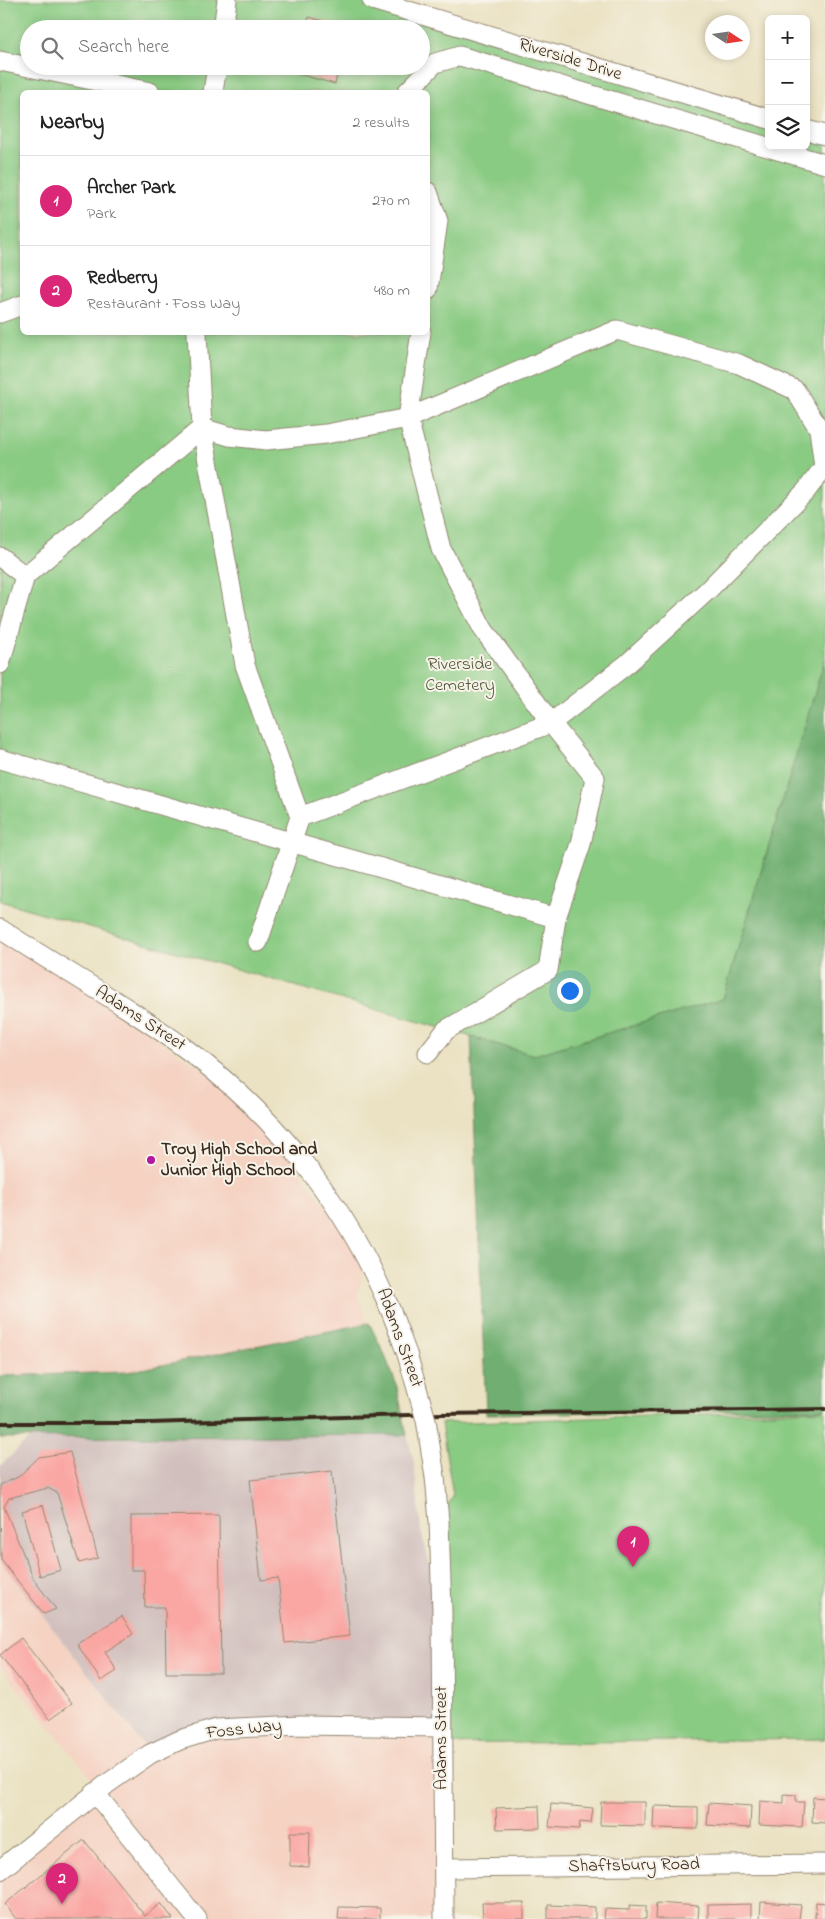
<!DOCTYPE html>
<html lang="en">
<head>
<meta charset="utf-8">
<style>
  :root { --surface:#fff; --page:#f2f2f2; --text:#222; --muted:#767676; --line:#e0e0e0; --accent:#db2777 }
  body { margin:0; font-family:"Indie Flower",sans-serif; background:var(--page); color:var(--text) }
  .controls { position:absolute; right:15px; top:15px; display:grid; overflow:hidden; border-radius:8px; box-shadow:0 2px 8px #0003 }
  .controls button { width:45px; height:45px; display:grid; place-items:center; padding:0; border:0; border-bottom:1px solid var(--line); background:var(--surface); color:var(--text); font:25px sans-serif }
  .compass { position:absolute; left:705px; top:15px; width:45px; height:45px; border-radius:50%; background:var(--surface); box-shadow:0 2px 8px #0003; rotate:102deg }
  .you { position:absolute; left:569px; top:990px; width:18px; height:18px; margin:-12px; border:4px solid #fff; border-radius:50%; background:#1a73e8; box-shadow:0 0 0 8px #1a73e833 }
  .badge { display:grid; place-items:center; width:32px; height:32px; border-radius:50%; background:var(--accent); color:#fff; font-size:16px; font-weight:700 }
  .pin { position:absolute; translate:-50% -41px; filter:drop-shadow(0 1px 2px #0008) }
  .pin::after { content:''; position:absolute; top:26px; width:18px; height:15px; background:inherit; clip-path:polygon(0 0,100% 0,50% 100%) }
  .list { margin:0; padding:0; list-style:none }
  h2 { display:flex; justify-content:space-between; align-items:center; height:65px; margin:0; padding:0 20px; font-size:21px }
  h2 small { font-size:16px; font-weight:400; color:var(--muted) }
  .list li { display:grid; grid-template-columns:32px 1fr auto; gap:15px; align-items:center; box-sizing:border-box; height:90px; padding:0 20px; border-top:1px solid var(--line) }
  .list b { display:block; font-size:19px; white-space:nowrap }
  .list p { margin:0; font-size:16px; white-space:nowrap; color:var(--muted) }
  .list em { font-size:16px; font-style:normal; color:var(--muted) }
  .icon { flex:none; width:28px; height:28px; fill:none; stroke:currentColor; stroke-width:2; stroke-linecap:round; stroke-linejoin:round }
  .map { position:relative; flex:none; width:825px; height:1919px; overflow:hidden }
  .search { position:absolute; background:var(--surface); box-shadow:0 2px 8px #0003; left:20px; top:20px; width:410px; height:55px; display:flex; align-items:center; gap:12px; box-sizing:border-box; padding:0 18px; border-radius:28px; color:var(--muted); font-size:19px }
  .panel { position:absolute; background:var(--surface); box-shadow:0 2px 8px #0003; left:20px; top:90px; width:410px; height:245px; border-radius:8px }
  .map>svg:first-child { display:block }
  .built { fill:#f5d2c2 }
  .industrial { fill:#d1bfbd }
  .green { fill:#8acb83; stroke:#627a50; fill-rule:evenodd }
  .forest { fill:#6faf71; stroke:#556c48 }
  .building { fill:#faa6a3 }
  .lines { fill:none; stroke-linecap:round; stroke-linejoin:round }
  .minor-casing { stroke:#938670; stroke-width:21 }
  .minor { stroke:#fff; stroke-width:19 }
  .rail { stroke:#3b2a1e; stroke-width:4 }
  .minor-bridge-casing { stroke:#938670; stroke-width:21; stroke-linecap:butt }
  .minor-bridge { stroke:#fff; stroke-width:19 }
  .poi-dot { fill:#b5179e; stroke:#f7f3e8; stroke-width:2 }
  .labels { text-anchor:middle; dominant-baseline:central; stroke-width:4; stroke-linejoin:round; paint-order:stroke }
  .street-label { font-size:18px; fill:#3b2a1e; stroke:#f7f3e8 }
  .park-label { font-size:18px; fill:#535a3c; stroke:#f7f3e8 }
  .poi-label { font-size:18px; font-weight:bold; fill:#3b2a1e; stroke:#f7f3e8; text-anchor:start }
</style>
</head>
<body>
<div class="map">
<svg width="825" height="1919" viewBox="0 0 825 1919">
  <rect width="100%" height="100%" fill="#f7f3e8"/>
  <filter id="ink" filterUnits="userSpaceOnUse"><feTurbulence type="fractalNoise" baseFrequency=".02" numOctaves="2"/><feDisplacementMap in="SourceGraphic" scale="10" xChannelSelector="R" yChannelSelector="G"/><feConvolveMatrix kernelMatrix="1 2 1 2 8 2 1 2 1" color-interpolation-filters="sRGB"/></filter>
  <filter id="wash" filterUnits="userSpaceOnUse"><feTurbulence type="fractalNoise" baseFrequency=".0096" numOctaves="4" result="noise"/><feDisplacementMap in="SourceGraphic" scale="20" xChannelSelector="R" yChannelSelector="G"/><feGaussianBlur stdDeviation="1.12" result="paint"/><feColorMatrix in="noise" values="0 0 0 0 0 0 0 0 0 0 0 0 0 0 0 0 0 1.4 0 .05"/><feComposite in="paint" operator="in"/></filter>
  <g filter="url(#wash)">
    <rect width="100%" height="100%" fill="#ebe2c3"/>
    <g class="built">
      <polygon points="0,929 243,1097 367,1260 357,1295 369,1323 127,1372 0,1376"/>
      <polygon points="0,1560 150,1754 180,1740 442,1727 444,1919 0,1919 0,1870 100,1789 0,1667"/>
    </g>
    <polygon class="industrial" points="407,1435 414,1463 421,1531 442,1612 442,1727 216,1729 150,1754 0,1560 0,1466 30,1438"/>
    <g class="green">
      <path d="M0,0H372L769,119V146H806V130L825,135V659L723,999L534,1055L0,901ZM29,29H421V66H29ZM22,92H428V332H22Z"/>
      <polygon points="825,1410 825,1739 442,1744 439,1521 453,1495 441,1423"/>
    </g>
    <g class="forest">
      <polygon points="825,659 825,1409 486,1414 471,1037 534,1055 723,999"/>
      <polygon points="369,1323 383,1351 396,1383 407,1435 0,1438 0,1376 127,1372"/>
    </g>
    <g id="blocks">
      <g class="building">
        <polygon points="309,17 349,28 349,29 306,29"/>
        <polygon points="295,66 339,66 335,84 294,73"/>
        <polygon points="70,1452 98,1558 79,1563 57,1493 48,1488 9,1498 4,1507 34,1580 56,1609 44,1614 1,1560 0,1485 18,1477 39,1457"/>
        <polygon points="332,1471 350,1636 285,1643 278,1578 261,1580 250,1480"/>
        <polygon points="43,1505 61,1570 40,1576 22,1511"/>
        <polygon points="219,1515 221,1673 166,1673 165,1607 145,1607 144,1570 131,1570 131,1516"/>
        <polygon points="122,1616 133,1634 105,1652 117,1671 101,1681 77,1644"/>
        <polygon points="21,1638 72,1703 50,1719 0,1655"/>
        <polygon points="784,1794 796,1795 796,1802 804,1802 802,1827 759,1825 760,1801 784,1803"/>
        <polygon points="813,1797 825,1798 825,1823 812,1822"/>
        <polygon points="601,1802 645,1802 645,1826 600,1825"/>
        <polygon points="709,1803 751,1806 750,1828 707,1825"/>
        <polygon points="551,1804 593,1808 591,1823 580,1822 579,1829 549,1827"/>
        <polygon points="539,1806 540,1828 497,1829 496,1808"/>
        <polygon points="654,1806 698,1807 698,1829 653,1828"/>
        <polygon points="290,1832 310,1832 309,1867 290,1866"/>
        <polygon points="84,1840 145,1916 161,1903 173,1919 16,1919 5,1904"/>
        <polygon points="761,1902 801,1905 799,1919 760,1919"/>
        <polygon points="816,1902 825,1903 825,1919 815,1919"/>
        <polygon points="482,1903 524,1903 524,1919 483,1919"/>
        <polygon points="656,1903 699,1906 698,1919 655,1919"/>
        <polygon points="751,1904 751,1919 708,1919 708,1905"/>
        <polygon points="548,1905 595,1907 595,1919 548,1919"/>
        <polygon points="630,1905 646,1906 646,1919 604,1919 605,1909 629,1910"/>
        <polygon points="339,1907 380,1908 380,1919 338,1919"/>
      </g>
    </g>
  </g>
  <g filter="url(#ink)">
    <use href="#blocks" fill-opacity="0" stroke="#938670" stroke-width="1"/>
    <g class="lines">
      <g class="minor-casing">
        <g id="minor">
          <polyline points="372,0 769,119"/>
          <polyline points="223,29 227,0"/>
          <polyline points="0,61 150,92"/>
          <polyline points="213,92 217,66"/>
          <polyline points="407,92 435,63 460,56 825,164"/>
          <polyline points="806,130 825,135"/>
          <polyline points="428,192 438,221 428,289"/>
          <polyline points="0,313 22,305"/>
          <polyline points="421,332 408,418 441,549 483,629 551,723 595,778 581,844 556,918 548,970 446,1030 428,1053"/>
          <polyline points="0,557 25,576"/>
          <polyline points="0,664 25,576 202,428 197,332"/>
          <polyline points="0,759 556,918"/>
          <path d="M0,929C63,970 130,1007 190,1052C272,1114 340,1197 382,1291C392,1311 399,1333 407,1354"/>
          <polyline points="258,942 300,817 245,665 202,428 229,436 266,440 326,434 408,418 617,330 739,364 795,390 819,429 824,467 806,491 708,590 627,664 551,723 300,817"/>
          <polyline points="435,1477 439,1521 442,1612 444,1919"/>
          <polyline points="95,1793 197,1919"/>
          <polyline points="444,1868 825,1864"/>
          <polyline points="0,1870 107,1784 150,1754 180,1740 216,1729 301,1725 442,1727"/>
        </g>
      </g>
      <use href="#minor" class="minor"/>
      <polyline class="rail" points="0,1423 150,1423 441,1414 825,1409"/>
      <g class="minor-bridge-casing">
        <polyline id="minor-bridge" points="407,1354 426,1420 435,1477"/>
      </g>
      <use href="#minor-bridge" class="minor-bridge"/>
    </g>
  </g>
  <circle class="poi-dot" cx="151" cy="1160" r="5"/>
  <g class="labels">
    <g class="street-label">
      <text transform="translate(570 60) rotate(17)">Riverside Drive</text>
      <text transform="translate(140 1019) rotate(33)">Adams Street</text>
      <text transform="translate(399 1338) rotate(70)">Adams Street</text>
      <text transform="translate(244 1730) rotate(-6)">Foss Way</text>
      <text transform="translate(442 1738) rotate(-90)">Adams Street</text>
      <text transform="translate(634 1866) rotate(-1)">Shaftsbury Road</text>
    </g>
    <g class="park-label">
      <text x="460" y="665">Riverside<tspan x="460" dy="21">Cemetery</tspan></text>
    </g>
    <g class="poi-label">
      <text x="161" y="1150">Troy High School and<tspan x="161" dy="21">Junior High School</tspan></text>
    </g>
  </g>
</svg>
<div class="controls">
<button>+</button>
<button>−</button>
<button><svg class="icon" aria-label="layers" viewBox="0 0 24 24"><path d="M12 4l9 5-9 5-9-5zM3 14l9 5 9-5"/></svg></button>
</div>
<svg class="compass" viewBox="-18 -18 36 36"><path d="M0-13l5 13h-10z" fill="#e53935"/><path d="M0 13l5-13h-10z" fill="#767676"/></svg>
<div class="you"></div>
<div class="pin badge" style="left:633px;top:1567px">1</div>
<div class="pin badge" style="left:62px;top:1904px">2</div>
<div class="search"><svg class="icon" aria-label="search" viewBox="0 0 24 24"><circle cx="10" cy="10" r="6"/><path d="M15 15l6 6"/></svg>Search here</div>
<section class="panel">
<h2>Nearby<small>2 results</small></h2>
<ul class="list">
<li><span class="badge">1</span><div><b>Archer Park</b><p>Park</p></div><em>270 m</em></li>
<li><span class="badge">2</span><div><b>Redberry</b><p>Restaurant · Foss Way</p></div><em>480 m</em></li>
</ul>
</section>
</div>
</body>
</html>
